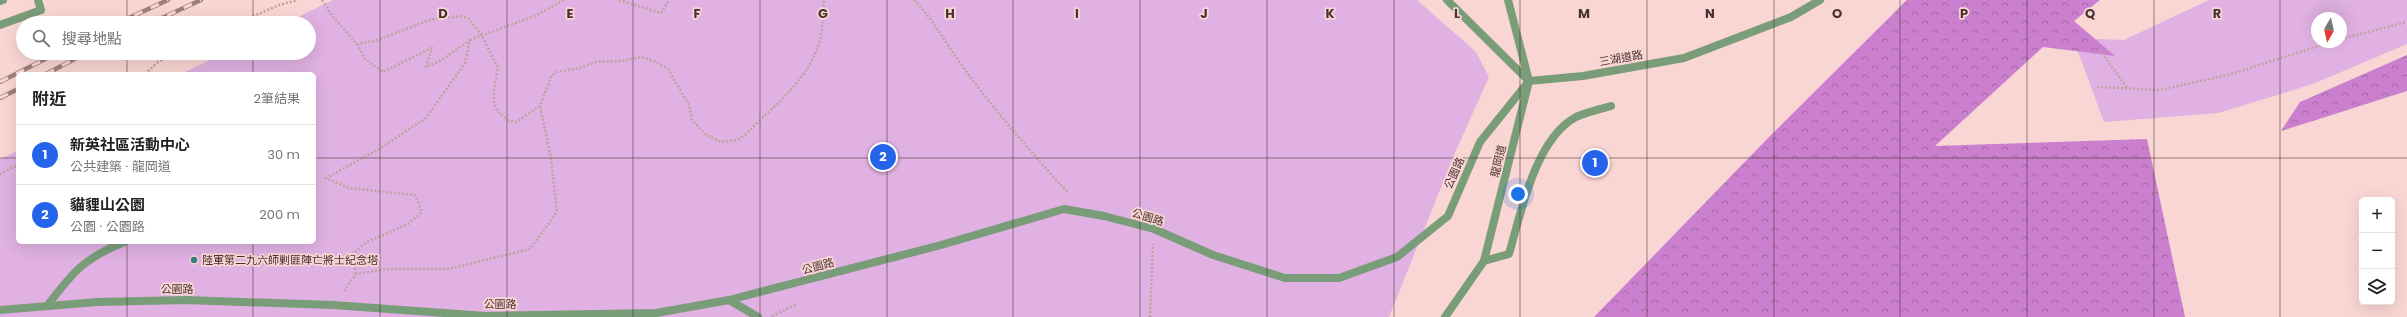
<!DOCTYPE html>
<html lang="zh-TW">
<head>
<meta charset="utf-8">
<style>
  :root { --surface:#fff; --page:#f6f6f6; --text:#222; --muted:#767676; --line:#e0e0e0; --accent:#2563eb }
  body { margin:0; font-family:Poppins,"Noto Sans TC",sans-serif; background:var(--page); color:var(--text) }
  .controls { position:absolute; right:12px; bottom:12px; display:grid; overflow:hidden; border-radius:6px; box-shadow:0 4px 16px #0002 }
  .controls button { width:36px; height:36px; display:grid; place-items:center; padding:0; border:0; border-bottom:1px solid var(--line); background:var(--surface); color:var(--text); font:20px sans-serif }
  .compass { position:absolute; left:2311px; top:12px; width:36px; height:36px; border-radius:50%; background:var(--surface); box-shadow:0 4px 16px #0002; rotate:188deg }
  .you { position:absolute; left:1518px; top:194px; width:14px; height:14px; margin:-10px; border:3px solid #fff; border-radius:50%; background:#1a73e8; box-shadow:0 0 0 6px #1a73e833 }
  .badge { display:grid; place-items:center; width:26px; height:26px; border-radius:50%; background:var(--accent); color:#fff; font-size:13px; font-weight:700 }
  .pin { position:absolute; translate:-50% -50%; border:2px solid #fff; box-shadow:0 1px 4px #0006 }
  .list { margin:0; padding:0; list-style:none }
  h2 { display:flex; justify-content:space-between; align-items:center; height:52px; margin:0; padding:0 16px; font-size:17px }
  h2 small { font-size:13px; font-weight:400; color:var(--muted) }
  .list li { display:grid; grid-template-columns:26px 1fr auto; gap:12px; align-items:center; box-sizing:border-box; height:60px; padding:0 16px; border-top:1px solid var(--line) }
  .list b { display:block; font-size:15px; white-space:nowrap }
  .list p { margin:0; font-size:13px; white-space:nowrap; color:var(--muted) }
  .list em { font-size:13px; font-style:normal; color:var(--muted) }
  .icon { flex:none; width:22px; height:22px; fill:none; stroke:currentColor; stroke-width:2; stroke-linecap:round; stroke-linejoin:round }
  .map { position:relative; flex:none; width:2407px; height:317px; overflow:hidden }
  .search { position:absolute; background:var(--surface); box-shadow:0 4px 16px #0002; left:16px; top:16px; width:300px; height:44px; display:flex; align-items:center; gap:10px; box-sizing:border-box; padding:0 14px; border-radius:22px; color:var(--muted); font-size:15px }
  .panel { position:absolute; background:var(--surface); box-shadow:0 4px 16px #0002; left:16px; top:72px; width:300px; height:172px; border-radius:6px }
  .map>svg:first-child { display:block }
  .green { fill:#e0b1e2; fill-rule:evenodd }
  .forest { fill:url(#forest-crowns) }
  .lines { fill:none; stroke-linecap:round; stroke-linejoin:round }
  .path { stroke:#c1a29f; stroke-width:2.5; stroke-dasharray:2 2; stroke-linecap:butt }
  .service { stroke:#799c79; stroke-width:8 }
  .minor { stroke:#799c79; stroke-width:8 }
  .tertiary { stroke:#799c79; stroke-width:8 }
  .rail-casing { stroke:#9d807e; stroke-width:4.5 }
  .rail { stroke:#f9d6d3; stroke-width:3; stroke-dasharray:9; stroke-linecap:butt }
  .grid { fill:none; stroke:#483230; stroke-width:1; stroke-opacity:0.55 }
  .poi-dot { fill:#377f87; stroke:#f9d6d3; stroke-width:1.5 }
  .labels { text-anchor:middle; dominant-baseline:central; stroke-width:3.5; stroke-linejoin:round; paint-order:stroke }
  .street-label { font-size:11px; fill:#483230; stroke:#f9d6d3 }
  .poi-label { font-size:11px; fill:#483230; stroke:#f9d6d3; text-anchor:start }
  .grid-label { font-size:13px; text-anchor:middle; font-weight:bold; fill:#483230; stroke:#f9d6d3; stroke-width:3.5; stroke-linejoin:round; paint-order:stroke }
</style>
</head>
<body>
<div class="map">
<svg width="2407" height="317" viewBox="0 0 2407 317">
  <defs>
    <pattern id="forest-crowns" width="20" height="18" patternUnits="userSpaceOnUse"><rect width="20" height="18" fill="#ca7fcf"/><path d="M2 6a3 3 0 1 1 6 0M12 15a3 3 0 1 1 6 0" fill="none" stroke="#a669a8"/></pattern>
  </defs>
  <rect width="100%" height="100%" fill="#f9d6d3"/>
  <g class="green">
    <polygon points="333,0 1417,0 1476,52 1489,77 1454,155 1389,317 0,317 0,159 18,151 18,242 314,242 314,74 181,74 224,53 309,53 309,23 286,23"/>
    <path d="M2209,0H2407V44L2313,84L2218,113L2104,122L2073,38L2124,40ZM2317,18H2341V42H2317Z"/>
  </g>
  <g class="forest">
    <polygon points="1907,0 2100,0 2074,21 2115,56 2043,47 1935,146 2147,139 2185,317 1594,317 1769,137"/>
    <polygon points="2407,55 2407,91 2281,131 2300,102"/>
  </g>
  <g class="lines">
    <g class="path">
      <path d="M322,0L333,17L357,44L375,41L429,20L462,16L469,19L481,34L498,68L494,89V103L498,112L509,121L516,122L540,106L552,75L557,72L579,68L596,62L622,61L641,57L654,61L668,69L689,105L692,120L706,135L721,142L737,140L745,135C773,106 808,82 820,40C823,27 823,13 824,0"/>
      <polyline points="619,0 661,13 669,0"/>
      <path d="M914,0C933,19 945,42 961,64C993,109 1031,152 1068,193"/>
      <polyline points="238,23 279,5 298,0"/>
      <polyline points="2341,39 2407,22"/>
      <polyline points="470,40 537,15 564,0"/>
      <polyline points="2100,50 2127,88"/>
      <polyline points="145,74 158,62 176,53"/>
      <polyline points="2097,87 2159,90 2228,75 2331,42"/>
      <polyline points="0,174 18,165"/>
      <polyline points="356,274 352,254 367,242 408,224 422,212 415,195 349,188 326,178 379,149 426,118 465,63 470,40 440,61 426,67 432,48 383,72 365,59 357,44"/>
      <polyline points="344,291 356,274 388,269 449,269 530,249 557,212 551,158 540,106"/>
      <polyline points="772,316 797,304"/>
      <polyline points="1150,317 1153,244"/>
    </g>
    <g class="service">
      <polyline points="0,25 41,10 38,0"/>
      <path d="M1484,261L1509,254C1521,213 1535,139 1576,117C1587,112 1600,109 1611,106"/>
      <polyline points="729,300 758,317"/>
      <path d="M47,306C73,272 83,259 124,242"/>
    </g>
    <polyline class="minor" points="0,310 97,302 186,300 333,305 486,316 656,313 729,300 941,245 1064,209 1104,216 1154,229 1213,255 1285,278 1339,278 1397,257 1448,216 1480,142 1529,81"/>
    <g class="tertiary">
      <polyline points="1447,0 1529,81 1583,76 1684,58 1791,17 1820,0"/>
      <polyline points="0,1 3,0"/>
      <polyline points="1445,317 1484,261 1529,81 1508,0"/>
    </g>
    <g class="rail-casing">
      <g id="rail">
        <polyline points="118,23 168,0"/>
        <polyline points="151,23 201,0"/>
        <polyline points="46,74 86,53"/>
        <polyline points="0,82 57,53"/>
        <polyline points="0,98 18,89"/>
      </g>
    </g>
    <use href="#rail" class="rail"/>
  </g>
  <path class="grid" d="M127,0V23M253,0V23M380,0V317M507,0V317M633,0V317M760,0V317M887,0V317M1013,0V317M1140,0V317M1267,0V317M1394,0V317M1520,0V317M1647,0V317M1774,0V317M1900,0V317M2027,0V317M2154,0V317M2280,0V317M127,53V74M253,53V74M0,158H18M314,158H2407M127,242V317M253,242V317"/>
  <circle class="poi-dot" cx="194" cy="260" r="4"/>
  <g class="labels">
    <g class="street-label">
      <text transform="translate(1621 58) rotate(-10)">三湖道路</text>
      <text transform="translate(1498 161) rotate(-76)">龍岡道</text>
      <text transform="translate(1454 173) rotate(-66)">公園路</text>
      <text transform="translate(1148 217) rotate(17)">公園路</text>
      <text transform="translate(818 266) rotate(-15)">公園路</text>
      <text x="177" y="289">公園路</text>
      <text x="500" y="304">公園路</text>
    </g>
    <g class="poi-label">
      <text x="202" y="260">陸軍第二九六師剿匪陣亡將士紀念塔</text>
    </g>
  </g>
  <g class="grid-label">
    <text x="443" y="18">D</text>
    <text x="570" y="18">E</text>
    <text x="697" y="18">F</text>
    <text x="823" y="18">G</text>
    <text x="950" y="18">H</text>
    <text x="1077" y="18">I</text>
    <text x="1204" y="18">J</text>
    <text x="1330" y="18">K</text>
    <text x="1457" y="18">L</text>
    <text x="1584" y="18">M</text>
    <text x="1710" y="18">N</text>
    <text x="1837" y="18">O</text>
    <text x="1964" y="18">P</text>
    <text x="2090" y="18">Q</text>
    <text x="2217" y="18">R</text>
  </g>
</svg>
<div class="controls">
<button>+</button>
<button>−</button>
<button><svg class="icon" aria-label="layers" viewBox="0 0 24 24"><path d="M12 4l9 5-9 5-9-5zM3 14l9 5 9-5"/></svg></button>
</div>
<svg class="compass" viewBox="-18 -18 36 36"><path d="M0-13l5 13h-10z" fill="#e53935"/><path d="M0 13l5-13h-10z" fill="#767676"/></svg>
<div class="you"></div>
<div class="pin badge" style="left:1595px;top:163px">1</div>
<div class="pin badge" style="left:883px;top:157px">2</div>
<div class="search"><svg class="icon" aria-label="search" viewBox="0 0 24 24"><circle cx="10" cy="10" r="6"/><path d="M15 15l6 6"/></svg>搜尋地點</div>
<section class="panel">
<h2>附近<small>2筆結果</small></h2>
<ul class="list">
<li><span class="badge">1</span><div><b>新英社區活動中心</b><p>公共建築 · 龍岡道</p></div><em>30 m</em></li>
<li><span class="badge">2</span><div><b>貓貍山公園</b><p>公園 · 公園路</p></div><em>200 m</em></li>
</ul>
</section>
</div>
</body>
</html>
